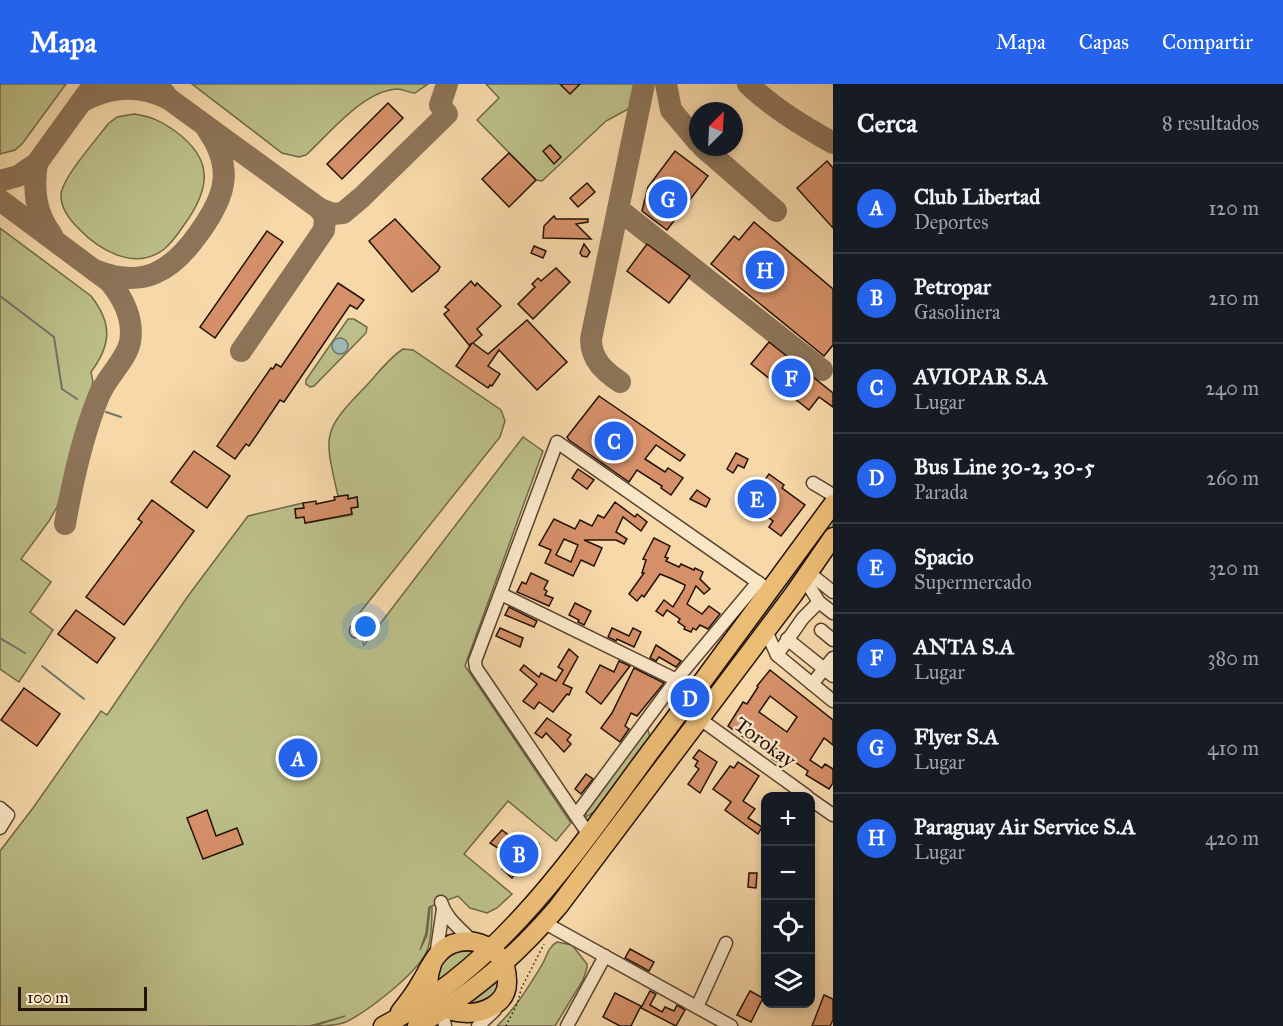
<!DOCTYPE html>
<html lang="es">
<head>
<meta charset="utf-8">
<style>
  :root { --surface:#171b24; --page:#242831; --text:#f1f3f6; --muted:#9ea1a6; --line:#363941; --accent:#2563eb }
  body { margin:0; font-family:"IM FELL Great Primer",serif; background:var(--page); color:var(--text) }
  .controls { position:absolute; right:18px; bottom:18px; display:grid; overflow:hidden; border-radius:12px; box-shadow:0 3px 9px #0003 }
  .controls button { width:54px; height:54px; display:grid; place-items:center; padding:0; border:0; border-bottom:2px solid var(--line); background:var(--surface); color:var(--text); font:30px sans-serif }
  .compass { position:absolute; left:689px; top:18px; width:54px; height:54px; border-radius:50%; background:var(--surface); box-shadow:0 3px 9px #0003; rotate:24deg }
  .scale { position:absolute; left:18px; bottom:15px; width:129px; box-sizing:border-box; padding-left:6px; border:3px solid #241108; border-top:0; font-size:16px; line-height:21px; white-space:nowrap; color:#241108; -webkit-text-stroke:4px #f9e6c7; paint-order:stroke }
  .you { position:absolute; left:366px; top:543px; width:21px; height:21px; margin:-15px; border:4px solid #fff; border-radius:50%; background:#1a73e8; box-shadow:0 0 0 9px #1a73e833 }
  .badge { display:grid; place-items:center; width:39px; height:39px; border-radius:50%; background:var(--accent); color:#fff; font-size:20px; font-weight:700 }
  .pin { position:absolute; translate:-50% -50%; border:3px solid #fff; box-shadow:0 2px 6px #0006 }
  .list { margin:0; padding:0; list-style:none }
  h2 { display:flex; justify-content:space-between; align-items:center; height:78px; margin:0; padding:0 24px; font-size:26px }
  h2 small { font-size:20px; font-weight:400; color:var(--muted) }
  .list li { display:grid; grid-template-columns:39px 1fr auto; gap:18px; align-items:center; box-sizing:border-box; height:90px; padding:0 24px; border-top:2px solid var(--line) }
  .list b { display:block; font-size:22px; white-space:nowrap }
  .list p { margin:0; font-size:20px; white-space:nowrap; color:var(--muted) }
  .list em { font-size:20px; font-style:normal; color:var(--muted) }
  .icon { flex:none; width:33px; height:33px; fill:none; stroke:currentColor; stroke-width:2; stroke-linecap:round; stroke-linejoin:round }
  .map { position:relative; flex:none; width:833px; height:942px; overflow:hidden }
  header { display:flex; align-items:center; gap:36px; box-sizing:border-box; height:84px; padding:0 30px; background:var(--accent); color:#fff }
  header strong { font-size:28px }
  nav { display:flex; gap:33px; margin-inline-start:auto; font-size:21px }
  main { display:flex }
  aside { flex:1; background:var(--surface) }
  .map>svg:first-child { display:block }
  .green { fill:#bcbf88; stroke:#706848; stroke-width:1.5 }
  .water { fill:#9fb8b1; stroke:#6e756d; stroke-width:1.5 }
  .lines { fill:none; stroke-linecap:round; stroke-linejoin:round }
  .stream { stroke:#6e756d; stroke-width:2 }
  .taxiway { stroke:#8d7458; stroke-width:22 }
  .building { fill:#d59069; stroke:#241108; stroke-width:1.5; fill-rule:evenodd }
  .minor-casing { stroke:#584330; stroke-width:15 }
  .highway-casing { stroke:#241108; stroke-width:21 }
  .path { stroke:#241108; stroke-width:1.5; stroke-dasharray:1.5 3; stroke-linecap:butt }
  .minor { stroke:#f9e6c7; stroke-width:12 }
  .highway { stroke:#ebbc74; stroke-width:18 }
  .labels { text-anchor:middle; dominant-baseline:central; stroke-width:5; stroke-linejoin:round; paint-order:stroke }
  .street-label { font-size:21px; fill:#241108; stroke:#f9e6c7 }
</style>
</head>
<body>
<header>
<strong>Mapa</strong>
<nav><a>Mapa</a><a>Capas</a><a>Compartir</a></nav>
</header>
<main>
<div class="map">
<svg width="833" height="942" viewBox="0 0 833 942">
  <rect width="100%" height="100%" fill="#f6d8a9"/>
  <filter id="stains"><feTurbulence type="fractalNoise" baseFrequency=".00333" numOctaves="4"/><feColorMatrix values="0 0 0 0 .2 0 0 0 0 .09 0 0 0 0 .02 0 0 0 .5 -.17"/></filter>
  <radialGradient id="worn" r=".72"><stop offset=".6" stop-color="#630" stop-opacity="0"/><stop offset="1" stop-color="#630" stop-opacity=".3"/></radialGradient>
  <g class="green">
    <polygon points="0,0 66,0 22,60 15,66 0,70"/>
    <path d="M192,0H428L415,9C409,9 404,5 397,5C363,7 331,48 306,71L299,73L282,69Z"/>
    <polygon points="486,0 640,0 632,23 606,37 542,97 536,96 477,36 499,14"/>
    <path d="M134,30C151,32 162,38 175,47C215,76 210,105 184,141C178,150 172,159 163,166C134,187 99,166 78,144C70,136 61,124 61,112C60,96 97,55 108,40L117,33Z"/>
    <path d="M0,144L91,212C113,240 111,261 91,288L93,298L57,423L49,437L21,475L51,498L30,528L53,546L19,598L0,585Z"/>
    <polygon points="348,235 354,235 367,243 366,249 314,302 310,303 306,300 306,296"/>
    <path d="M403,265L413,266L501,326L505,337L500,353L354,536L364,561L523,353L543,367L465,582L571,739L556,757L508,717L464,770L512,810L497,824L487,829L470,824L458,812L429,823L426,849L420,866L427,851L430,823H432C432,836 432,851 428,864C421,887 368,927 346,938C336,942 325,942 314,942L345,932L310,942H0V767L33,724L101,627L107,631L188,512L248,432L303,419L304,424L295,426L296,434L304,433L306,439L352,431L351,424L358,423L357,413L348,415L347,411L338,412C324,350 321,348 367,301C378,289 389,274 403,265Z"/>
    <polygon points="833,428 833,445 562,810 505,872 499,865"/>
    <polygon points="647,642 650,653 595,727 586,733 586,729"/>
    <path d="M557,858L572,861L587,880V884L583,896L555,942H497C515,925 529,902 542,881C547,872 548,863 557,858Z"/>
    <polygon points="452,865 483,866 434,904 434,887"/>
    <polygon points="501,889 504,893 486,927 464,918"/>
  </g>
  <circle class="water" cx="340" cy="262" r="8"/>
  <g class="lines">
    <g class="stream">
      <polyline points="0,212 54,253 62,305 77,315"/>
      <polyline points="106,328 121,333"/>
      <polyline points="0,554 25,569"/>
      <polyline points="42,582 84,615"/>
    </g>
    <g class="taxiway">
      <polyline points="666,0 671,26 698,58"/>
      <path d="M748,0C773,24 803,42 833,59"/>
      <polyline points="169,15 320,125 333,130 343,129 362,113 447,30 440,21 447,0"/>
      <path d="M81,18C111,2 138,0 169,15L157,0"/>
      <polyline points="703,63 776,127"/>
      <polyline points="37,79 89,7"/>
      <path d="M0,97L18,92L37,79C33,105 35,129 52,151"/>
      <path d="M0,116L110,198C123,214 134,236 130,258C126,277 105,294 98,314C83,351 72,400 65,440"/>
      <polyline points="618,125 822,286"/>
      <path d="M97,187C144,205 172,187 199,149C225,113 235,85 207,45"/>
      <polyline points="241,267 324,146 325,134 320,125"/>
      <path d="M620,298C604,287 591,276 591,255L644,0"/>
    </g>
  </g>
  <g class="building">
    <polygon points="560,0 580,0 570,10"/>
    <polygon points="388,19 403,34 342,95 327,80"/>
    <polygon points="550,61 561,73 554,80 543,67"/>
    <polygon points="675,67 708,92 667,146 642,127 648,103"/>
    <polygon points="509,69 536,96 509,123 482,95"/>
    <polygon points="827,77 833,84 833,144 797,104"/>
    <polygon points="587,99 595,108 578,123 570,114"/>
    <polygon points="554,132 556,135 588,135 588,138 576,140 591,155 543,154 544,142"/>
    <polygon points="395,135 440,183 438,187 412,208 369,157"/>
    <polygon points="754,138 833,205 833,261 824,272 711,180 734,152 739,156"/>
    <polygon points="267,147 283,158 215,254 200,243"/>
    <polygon points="584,160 590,168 587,173 582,172 580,169"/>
    <polygon points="647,160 690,192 669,219 627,187"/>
    <polygon points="534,162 546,167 543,174 531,169"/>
    <polygon points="556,184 570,198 533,235 518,220 535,203 532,200 538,194 541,197"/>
    <polygon points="471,197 475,202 477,199 501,222 477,245 482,251 473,259 488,270 527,236 567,278 537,306 499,266 488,282 500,290 492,302 490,301 488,304 456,282 472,259 469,261 444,230 449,226 445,223"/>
    <polygon points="338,199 364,216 357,225 350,221 284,318 280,316 249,362 246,360 235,375 217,362 271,284 273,285 276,280 281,283"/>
    <polygon points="769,258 833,309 833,323 819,313 809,326 751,280"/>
    <polygon points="599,312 685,371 680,377 656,361 645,375 665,388 668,384 683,394 671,411 661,404 662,402 637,386 629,398 569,356 567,353"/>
    <polygon points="194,367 230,392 207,424 171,398"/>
    <polygon points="736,369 748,375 744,384 738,381 733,389 727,385"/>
    <polygon points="578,385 594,396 587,405 572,394"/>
    <polygon points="769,390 784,401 782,404 805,421 781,452 769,443 773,437 748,419"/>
    <polygon points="697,406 710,415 706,423 690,415"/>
    <polygon points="348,411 348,415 357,413 358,423 351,424 352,430 305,439 304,433 296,434 295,425 304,424 303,419 316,417 316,420 335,416 334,413"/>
    <polygon points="152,416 194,447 124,541 86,513 142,438 138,435"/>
    <path d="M615,418L635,433L637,430L647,438L641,447L623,433L616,448L627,455L624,460L616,456H584L602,464L594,482L581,476L573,492L545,479L551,466L539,461L554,435L575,445L580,436L592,442L598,431L604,434ZM564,455L578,461L571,478L556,471Z"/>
    <polygon points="654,454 670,462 665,473 668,474 666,477 679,483 681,480 694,486 695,484 703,488 700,495 710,505 704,510 696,502 687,520 702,530 709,522 720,530 708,545 700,541 696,546 693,544 691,548 684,545 685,543 678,538 680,535 667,526 663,532 656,527 664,516 673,523 684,505 685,501 670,494 660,490 644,513 642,511 637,517 629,510 644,489 642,489 646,476 643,475"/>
    <polygon points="531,489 548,497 544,505 547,507 545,511 553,514 549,522 517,508 522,498 526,500"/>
    <polygon points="575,519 591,527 584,541 578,538 579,536 569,531"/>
    <polygon points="509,523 537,537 534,543 505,531"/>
    <polygon points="76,526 115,554 97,579 58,550"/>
    <polygon points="500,544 523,554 520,563 496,552"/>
    <polygon points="612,544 629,552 633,544 641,548 634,563 617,555 616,557 608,553"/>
    <polygon points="656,561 681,577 676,583 659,573 656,577 650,574"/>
    <polygon points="569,565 578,573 563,600 572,604 569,611 567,610 553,628 539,618 534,625 523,617 537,600 520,586 524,581 539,593 541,589 556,597 563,586 558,583"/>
    <polygon points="619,577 630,582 601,620 586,608 600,581 614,588"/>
    <polygon points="634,584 664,599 637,632 631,629 625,642 629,645 620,658 601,644 612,629"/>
    <path d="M770,586L833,636V661L824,654L810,676L822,684L825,680L833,685V699L829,705L806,691L808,687L783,670L778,678L772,675L777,666L753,651L749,657L728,642L743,618L747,620L758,603L757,602ZM770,612L797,633L787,648L759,628Z"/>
    <polygon points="24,604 60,630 37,662 1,636"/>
    <polygon points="547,634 571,651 567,656 571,660 564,668 546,649 542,654 535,649"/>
    <polygon points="699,666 717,678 700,709 688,700 699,685 695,682 698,677 693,674"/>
    <polygon points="738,678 759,692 743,717 755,725 748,734 762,743 758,750 725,726 731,718 713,705 730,682 734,684"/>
    <polygon points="586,690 593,695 581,710 575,705"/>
    <polygon points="207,726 216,752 237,744 243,760 203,775 187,734"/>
    <polygon points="502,746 511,753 509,756 519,764 529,752 539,760 512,794 502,785 512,773 490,759"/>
    <polygon points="749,789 757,789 756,804 748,803"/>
    <polygon points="630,865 654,878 649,887 625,874"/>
    <polygon points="650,907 656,910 650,921 662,928 665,923 674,927 677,921 685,926 676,942 641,924"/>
    <polygon points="750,907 763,914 751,938 737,931"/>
    <polygon points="615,909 641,922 631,942 620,942 603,933"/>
    <polygon points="824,911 833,915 833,936 830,942 812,942"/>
  </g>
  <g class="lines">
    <g class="minor-casing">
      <g id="minor">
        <polyline points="813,399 833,411"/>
        <polyline points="808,488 833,508"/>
        <polyline points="804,494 819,518 833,529"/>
        <polyline points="501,510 697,606"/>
        <polyline points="821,546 833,556"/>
        <polyline points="356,547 358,544"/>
        <polyline points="766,547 777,571 833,617"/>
        <polyline points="787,555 833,592"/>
        <polyline points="777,571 803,534 819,518"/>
        <polyline points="812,600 833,574"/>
        <polyline points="700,635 807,712"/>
        <polyline points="810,715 833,731"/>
        <polyline points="0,724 8,731 0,744"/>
        <polyline points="576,731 676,596 758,498"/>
        <polyline points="589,751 476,584 475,577 557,358 769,506"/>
        <path d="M441,818C446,835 461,845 473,858"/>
        <polyline points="545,839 731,942"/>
        <polyline points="436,872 443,825"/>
        <polyline points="697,923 726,859"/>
        <polyline points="442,927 445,942"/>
        <polyline points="478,942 495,926"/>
        <polyline points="567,942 605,872"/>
      </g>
    </g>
    <g class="highway-casing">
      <g id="highway">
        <path d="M400,928C408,918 415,909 421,898C430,884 435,867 452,860C468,854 483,858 495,868C503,875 507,886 507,897C509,942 409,942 432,880"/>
        <path d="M383,942C499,883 572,774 647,672C710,588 771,504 833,420"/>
        <path d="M417,942C473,909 516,872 558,823L793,511L833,453"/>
      </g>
    </g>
    <polyline class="path" points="506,942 518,918 521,905 544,860"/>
    <use href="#minor" class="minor"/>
    <use href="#highway" class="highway"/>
  </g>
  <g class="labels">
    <g class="street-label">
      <text transform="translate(765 658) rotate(36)">Torokay</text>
    </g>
  </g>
  <rect width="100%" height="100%" filter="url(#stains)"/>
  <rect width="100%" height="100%" fill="url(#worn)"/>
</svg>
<div class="controls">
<button>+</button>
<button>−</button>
<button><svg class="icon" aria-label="locate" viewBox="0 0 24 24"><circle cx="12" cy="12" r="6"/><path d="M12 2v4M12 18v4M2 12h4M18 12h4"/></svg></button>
<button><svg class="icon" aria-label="layers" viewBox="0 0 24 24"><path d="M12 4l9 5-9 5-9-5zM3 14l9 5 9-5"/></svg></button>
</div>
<svg class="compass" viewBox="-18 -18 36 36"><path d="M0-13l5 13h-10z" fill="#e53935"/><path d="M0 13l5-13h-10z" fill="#9ea1a6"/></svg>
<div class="scale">100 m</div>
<div class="you"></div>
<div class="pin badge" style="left:298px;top:674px">A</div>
<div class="pin badge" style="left:519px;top:770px">B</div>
<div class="pin badge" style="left:614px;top:357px">C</div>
<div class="pin badge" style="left:690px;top:614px">D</div>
<div class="pin badge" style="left:757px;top:415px">E</div>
<div class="pin badge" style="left:791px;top:294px">F</div>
<div class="pin badge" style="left:668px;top:115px">G</div>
<div class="pin badge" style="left:765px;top:186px">H</div>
</div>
<aside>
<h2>Cerca<small>8 resultados</small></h2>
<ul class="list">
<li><span class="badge">A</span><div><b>Club Libertad</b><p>Deportes</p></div><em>120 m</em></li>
<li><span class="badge">B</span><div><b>Petropar</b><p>Gasolinera</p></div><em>210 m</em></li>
<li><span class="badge">C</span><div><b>AVIOPAR S.A</b><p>Lugar</p></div><em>240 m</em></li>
<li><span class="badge">D</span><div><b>Bus Line 30-2, 30-5</b><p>Parada</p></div><em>260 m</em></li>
<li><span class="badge">E</span><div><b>Spacio</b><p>Supermercado</p></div><em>320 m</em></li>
<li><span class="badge">F</span><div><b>ANTA S.A</b><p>Lugar</p></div><em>380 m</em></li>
<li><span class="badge">G</span><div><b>Flyer S.A</b><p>Lugar</p></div><em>410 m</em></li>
<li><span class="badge">H</span><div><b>Paraguay Air Service S.A</b><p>Lugar</p></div><em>420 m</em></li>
</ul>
</aside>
</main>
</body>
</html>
